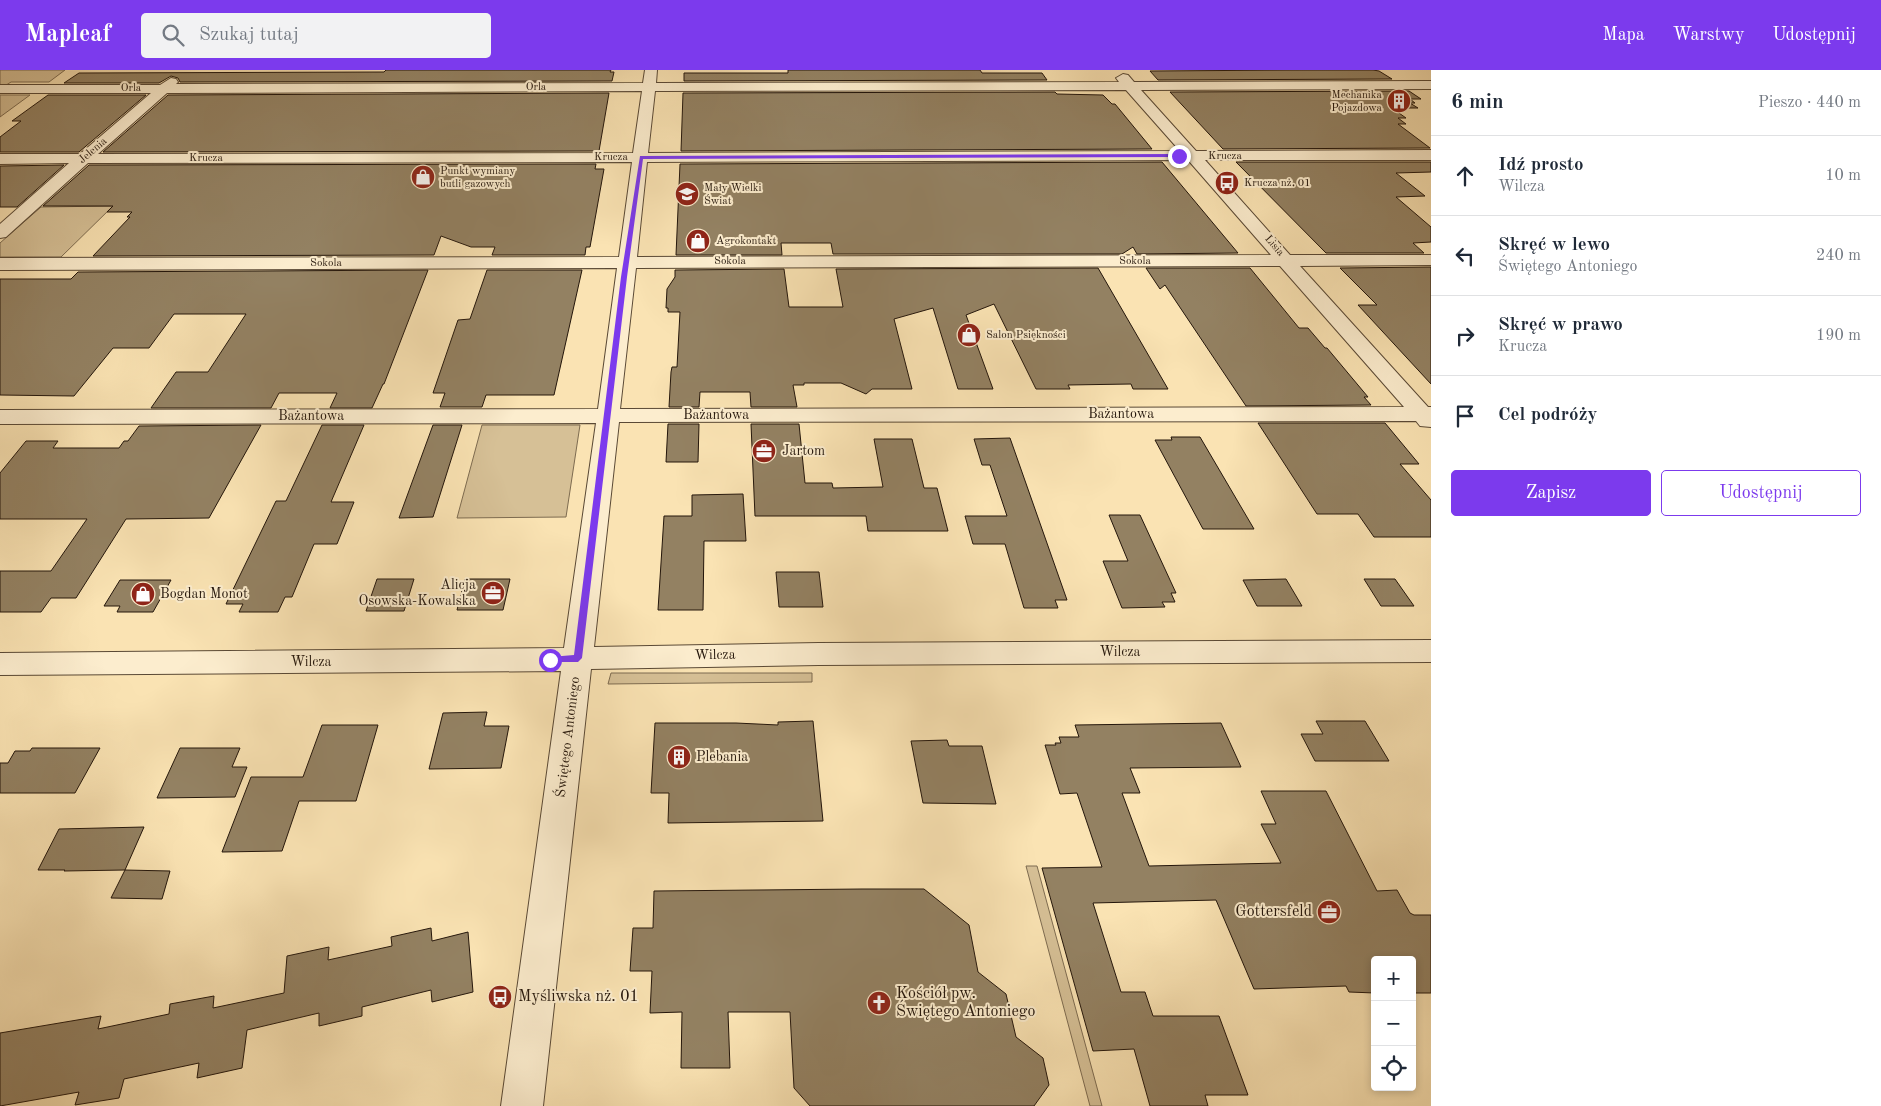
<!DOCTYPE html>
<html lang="pl">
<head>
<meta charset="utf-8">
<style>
  :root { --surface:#fff; --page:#f2f2f3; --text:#1f2937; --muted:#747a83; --line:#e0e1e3; --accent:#7c3aed }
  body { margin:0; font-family:"Old Standard TT",serif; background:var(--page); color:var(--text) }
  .controls { position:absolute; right:15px; bottom:15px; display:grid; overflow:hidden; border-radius:5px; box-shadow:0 2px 8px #0003 }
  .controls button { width:45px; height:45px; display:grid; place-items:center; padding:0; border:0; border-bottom:1px solid var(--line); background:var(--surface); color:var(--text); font:25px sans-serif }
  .stop { position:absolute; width:15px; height:15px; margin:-11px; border:4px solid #7c3aed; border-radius:50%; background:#fff }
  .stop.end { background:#7c3aed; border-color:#fff; box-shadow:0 1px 5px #0008 }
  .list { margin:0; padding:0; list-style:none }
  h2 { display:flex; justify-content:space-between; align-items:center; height:65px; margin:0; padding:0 20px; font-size:21px }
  h2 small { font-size:16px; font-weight:400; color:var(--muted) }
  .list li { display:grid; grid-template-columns:32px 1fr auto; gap:15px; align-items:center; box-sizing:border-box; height:80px; padding:0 20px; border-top:1px solid var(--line) }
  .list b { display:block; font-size:19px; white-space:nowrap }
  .list p { margin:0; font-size:16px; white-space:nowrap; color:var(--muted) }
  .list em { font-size:16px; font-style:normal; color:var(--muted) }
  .actions { display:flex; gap:10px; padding:15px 20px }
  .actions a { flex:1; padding:11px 0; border:1px solid var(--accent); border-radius:5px; text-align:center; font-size:18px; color:var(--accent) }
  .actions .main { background:var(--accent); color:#fff }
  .icon { flex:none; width:28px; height:28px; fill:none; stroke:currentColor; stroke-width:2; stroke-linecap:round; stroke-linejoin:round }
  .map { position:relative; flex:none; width:1431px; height:1036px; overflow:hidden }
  header { display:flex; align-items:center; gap:30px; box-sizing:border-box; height:70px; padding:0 25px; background:var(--accent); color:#fff }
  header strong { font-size:24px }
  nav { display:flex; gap:28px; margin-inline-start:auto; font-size:18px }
  .search { width:350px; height:45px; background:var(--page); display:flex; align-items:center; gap:12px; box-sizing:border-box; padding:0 18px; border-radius:5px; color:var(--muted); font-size:19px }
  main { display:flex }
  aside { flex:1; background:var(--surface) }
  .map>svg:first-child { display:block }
  .green { fill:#d6c096; stroke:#7d6b50 }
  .building { fill:#938162; stroke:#24160b }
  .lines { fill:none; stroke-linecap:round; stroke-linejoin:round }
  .street-casing { stroke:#5a4935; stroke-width:2 }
  .street { fill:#fcedce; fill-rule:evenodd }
  .route { fill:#7c3aed }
  .labels { text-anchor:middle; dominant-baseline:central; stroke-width:4; stroke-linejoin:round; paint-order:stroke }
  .far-street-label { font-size:11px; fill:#24160b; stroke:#fcedce }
  .far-poi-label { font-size:11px; fill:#24160b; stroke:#fcedce; text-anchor:start }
  .street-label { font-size:14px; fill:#24160b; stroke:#fcedce }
  .poi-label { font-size:14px; fill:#24160b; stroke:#fcedce; text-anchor:start }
  .near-poi-label { font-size:16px; fill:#24160b; stroke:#fcedce; text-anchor:start }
</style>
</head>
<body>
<header>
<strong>Mapleaf</strong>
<div class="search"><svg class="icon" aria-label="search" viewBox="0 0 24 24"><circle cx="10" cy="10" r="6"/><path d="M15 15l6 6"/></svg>Szukaj tutaj</div>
<nav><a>Mapa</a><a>Warstwy</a><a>Udostępnij</a></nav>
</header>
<main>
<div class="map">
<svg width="1431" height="1036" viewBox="0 0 1431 1036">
  <rect width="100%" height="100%" fill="#fae3b3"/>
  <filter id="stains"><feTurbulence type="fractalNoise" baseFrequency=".004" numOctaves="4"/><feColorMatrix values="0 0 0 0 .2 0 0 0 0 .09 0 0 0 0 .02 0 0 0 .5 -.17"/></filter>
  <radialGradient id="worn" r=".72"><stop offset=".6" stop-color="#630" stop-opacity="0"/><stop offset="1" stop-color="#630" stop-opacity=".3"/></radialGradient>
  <g class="green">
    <polygon points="0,0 65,0 49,12 11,12 0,19"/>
    <polygon points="0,25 30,25 0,47"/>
    <polygon points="113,136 61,187 0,187 0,173 41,137"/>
    <polygon points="482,355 580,355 566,447 457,448"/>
    <polygon points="611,603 812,603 812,612 608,614"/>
    <polygon points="1026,796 1037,796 1102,1036 1090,1036"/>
  </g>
  <g class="building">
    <polygon points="386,0 611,0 610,2 614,2 612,11 180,12 178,8 171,6 159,13 64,13 79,3 384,2"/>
    <polygon points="788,0 980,0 982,3 1042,3 1047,10 684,11 684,3 788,3"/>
    <polygon points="1300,0 1373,0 1379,1 1392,9 1158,10 1150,1"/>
    <polygon points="1409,21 1421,29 1410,29 1415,33 1410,33 1418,38 1392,38 1406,48 1398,48 1406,54 1398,54 1430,78 1223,79 1170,22"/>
    <polygon points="1055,22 1057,24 1103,25 1112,34 1115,34 1152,79 681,81 683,23"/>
    <polygon points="609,23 599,81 103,82 168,25"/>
    <polygon points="48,25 146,25 79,82 0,82 0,67 21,51 12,51"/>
    <polygon points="1162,92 1238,183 1137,184 1133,177 1122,184 833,184 831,173 781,173 782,185 676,185 680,94"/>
    <polygon points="1236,92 1431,92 1431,102 1396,103 1425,126 1396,127 1431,157 1431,172 1413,173 1424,183 1326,183"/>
    <polygon points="596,94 595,99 604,99 590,177 586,177 585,185 492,185 495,177 471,177 441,166 434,185 93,186 130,147 127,147 132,142 107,142 113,136 43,136 89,95"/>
    <polygon points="64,95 17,137 0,137 0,96"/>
    <polygon points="1431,197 1431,314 1358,235 1377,235 1340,198"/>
    <polygon points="1098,198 1168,319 1133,319 1131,314 1068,315 1070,319 1036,319 994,234 966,245 993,319 958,319 933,238 894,249 912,319 872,319 866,324 841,313 804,313 804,315 793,315 797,337 751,337 750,322 700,322 699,337 669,337 671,302 672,297 677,297 680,242 668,242 668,238 666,238 667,219 675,207 675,200 784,199 789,237 843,237 836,199"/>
    <polygon points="1146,198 1250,198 1299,258 1308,258 1325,278 1327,278 1368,327 1364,327 1371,335 1246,336 1165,215 1160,219"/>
    <polygon points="428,200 384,314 383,314 372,338 330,338 337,323 279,323 271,338 151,338 176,302 208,302 246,244 174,244 149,278 113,278 74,326 0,325 0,209 71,209 78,202"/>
    <polygon points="487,200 582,200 554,325 486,325 482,337 440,337 445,323 433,323 458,250 470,249"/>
    <polygon points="1258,353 1385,353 1419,394 1400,394 1431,430 1431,467 1374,467 1358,444 1317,444"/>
    <polygon points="668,354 699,354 698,392 666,392"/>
    <polygon points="751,354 799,354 805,413 832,413 833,418 883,417 874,369 912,369 924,418 937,418 948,461 868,461 866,446 755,446"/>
    <polygon points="261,355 209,448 126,449 76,528 51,528 41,542 0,542 0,501 51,501 87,449 0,449 0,403 26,371 58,371 53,378 119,378 124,371 128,371 139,356"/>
    <polygon points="322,355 364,355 331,432 354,432 337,474 314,474 292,527 285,527 278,542 239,542 243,534 226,534 276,431 286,431"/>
    <polygon points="433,355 462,355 433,447 399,448"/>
    <polygon points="1171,367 1200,367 1254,459 1203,459 1155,370 1172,370"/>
    <polygon points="1010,368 1067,530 1055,530 1058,538 1024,538 1005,474 973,474 965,446 1007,446 990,395 982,395 974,369"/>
    <polygon points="743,424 746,471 704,471 703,540 658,540 664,446 692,446 692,425"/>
    <polygon points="1109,445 1140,445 1176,523 1171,523 1175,532 1162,532 1165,537 1122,538 1103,491 1128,491"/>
    <polygon points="776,502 819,502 823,537 779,537"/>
    <polygon points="377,509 414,509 404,541 366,541"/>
    <polygon points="465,509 510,509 503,540 457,540"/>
    <polygon points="1286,509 1302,536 1257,536 1243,510"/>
    <polygon points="1364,509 1395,509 1414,536 1381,536"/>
    <polygon points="120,510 171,510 153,542 117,542 120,536 104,536"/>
    <polygon points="487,642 484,656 509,656 501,698 429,699 443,643"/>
    <polygon points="813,651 823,751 668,753 669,723 651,723 655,653 736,653 778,655 778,652"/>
    <polygon points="1316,651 1365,651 1389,691 1315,691 1301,664 1323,664"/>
    <polygon points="1221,653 1241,697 1130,698 1140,723 1122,723 1149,796 1281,793 1261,754 1276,754 1261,721 1326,721 1377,821 1397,820 1410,843 1414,845 1431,845 1431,923 1412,923 1412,890 1375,890 1375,923 1349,922 1346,916 1254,919 1216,830 1093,833 1121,922 1145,922 1153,946 1219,946 1248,1025 1205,1025 1208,1036 1150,1036 1134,979 1093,981 1042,798 1102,797 1077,723 1060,724 1045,675 1056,675 1055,673 1061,673 1059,667 1079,667 1075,655"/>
    <polygon points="322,655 378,655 356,731 299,731 282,781 222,782 251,707 303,707"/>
    <polygon points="947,670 949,676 982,676 996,734 923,733 911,671"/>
    <polygon points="32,678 100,678 75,723 0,723 0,693 8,693 15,681 30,681"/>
    <polygon points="180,678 240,678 232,697 247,697 235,727 157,728"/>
    <polygon points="144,757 125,800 64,801 65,800 38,800 59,759"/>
    <polygon points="125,800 170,801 162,829 111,828"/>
    <polygon points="862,819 924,819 969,855 978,902 1006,924 1016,967 1043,988 1049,1015 1034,1036 810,1036 794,1018 790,942 728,942 730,998 681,998 682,942 650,943 652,901 630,901 633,858 653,858 654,821"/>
    <polygon points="431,858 432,871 468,862 473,922 432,932 431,920 362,937 362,946 319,956 319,943 247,960 242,998 197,1008 199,993 124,1009 119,1028 75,1035 79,1022 0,1036 0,963 101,946 98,959 169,944 170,934 214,926 213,938 284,923 287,886 329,877 328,890 392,876 391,867"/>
  </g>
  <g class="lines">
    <g class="street-casing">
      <path id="street" d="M645,0H657L656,13L1119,12L1116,8L1123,4L1128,5L1134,12L1431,11V19L1141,20L1196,81L1431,80V90H1205L1290,185H1431V195L1300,196L1428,337H1431V357L1420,356L1416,351L619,352L594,577L819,573L1431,570V592L819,595L591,599L543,1036H501L561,601L0,605V583L564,578L596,353L0,354V340L598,339L617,198L0,200V188L619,187L632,92L88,93L6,167L0,168V154L69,93L0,94V84H80L151,23H0V15H160L171,8L176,9L178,12L176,14L643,13ZM1126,20L1180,81L648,83L655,21ZM642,21L633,83L98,84L167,23ZM1188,90L1271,185L637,187L647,92ZM1280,196L1404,337L620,339L636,198Z"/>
    </g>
    <use href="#street" class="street"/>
  </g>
  <polygon class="route" points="1179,84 1180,87 643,89 627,207 582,588 578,592 547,592 547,588 550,587 574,585 621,207 640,86"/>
  <defs>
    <g id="building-disc" transform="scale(1.25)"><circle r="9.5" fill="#8f2418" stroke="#fcedce"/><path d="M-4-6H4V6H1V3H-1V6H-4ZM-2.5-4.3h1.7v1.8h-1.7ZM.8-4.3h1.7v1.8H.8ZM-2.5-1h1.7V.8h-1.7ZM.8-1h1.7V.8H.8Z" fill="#fff"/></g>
    <g id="shop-disc" transform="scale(1.25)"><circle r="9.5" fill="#8f2418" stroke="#fcedce"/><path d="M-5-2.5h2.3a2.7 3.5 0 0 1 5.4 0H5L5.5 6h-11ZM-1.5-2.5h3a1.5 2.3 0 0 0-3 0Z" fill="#fff"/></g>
    <g id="bus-disc" transform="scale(1.25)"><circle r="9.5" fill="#8f2418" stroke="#fcedce"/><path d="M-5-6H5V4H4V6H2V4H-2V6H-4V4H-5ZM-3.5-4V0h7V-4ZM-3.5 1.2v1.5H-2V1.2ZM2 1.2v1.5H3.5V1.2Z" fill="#fff"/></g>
    <g id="school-disc" transform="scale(1.25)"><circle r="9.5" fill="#8f2418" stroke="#fcedce"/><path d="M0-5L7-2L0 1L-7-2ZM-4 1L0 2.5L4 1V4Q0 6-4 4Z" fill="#fff"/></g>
    <g id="office-disc" transform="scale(1.25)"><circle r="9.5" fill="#8f2418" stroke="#fcedce"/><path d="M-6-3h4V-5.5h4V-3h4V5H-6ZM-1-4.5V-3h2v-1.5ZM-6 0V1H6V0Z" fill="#fff"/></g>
    <g id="church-disc" transform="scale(1.25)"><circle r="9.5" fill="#8f2418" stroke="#fcedce"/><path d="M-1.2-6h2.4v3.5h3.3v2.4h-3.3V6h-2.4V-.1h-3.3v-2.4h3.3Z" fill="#fff"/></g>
  </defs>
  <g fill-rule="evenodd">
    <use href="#building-disc" x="1399" y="31"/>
    <use href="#shop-disc" x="423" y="107"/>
    <use href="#bus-disc" x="1227" y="113"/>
    <use href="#school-disc" x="687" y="124"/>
    <use href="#shop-disc" x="698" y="171"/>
    <use href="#shop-disc" x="969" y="265"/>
    <use href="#office-disc" x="764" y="381"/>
    <use href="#office-disc" x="493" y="523"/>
    <use href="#shop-disc" x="143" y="524"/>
    <use href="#building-disc" x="679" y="687"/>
    <use href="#office-disc" x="1329" y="842"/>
    <use href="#bus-disc" x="500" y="927"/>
    <use href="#church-disc" x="879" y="933"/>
  </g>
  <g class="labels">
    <g class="far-street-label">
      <text x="536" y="17">Orla</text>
      <text x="131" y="18">Orla</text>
      <text transform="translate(93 81) rotate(-41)">Jelenia</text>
      <text x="1225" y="86">Krucza</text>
      <text x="611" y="87">Krucza</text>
      <text x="206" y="88">Krucza</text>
      <text transform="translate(1274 176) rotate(49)">Lisia</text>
      <text x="730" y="191">Sokola</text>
      <text x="1135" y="191">Sokola</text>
      <text x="326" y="193">Sokola</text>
    </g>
    <g class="far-poi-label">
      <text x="1382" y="25" text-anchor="end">Mechanika<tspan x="1382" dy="13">Pojazdowa</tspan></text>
      <text x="440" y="101">Punkt wymiany<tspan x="440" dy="13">butli gazowych</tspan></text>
      <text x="1244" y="113">Krucza nż. 01</text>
      <text x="704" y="118">Mały Wielki<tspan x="704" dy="13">Świat</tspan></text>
      <text x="716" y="171">Agrokontakt</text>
      <text x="986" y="265">Salon Psiękności</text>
    </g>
    <g class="street-label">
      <text x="1121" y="344">Bażantowa</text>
      <text x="716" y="345">Bażantowa</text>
      <text x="311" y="346">Bażantowa</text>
      <text x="1120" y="582">Wilcza</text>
      <text transform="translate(715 585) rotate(-1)">Wilcza</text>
      <text x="311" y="592">Wilcza</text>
      <text transform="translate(568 667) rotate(-83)">Świętego Antoniego</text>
    </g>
    <g class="poi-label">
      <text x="782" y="381">Jartom</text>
      <text x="476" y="515" text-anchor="end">Alicja<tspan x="476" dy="16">Osowska-Kowalska</tspan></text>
      <text x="160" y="524">Bogdan Monot</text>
      <text x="696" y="687">Plebania</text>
    </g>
    <g class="near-poi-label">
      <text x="1312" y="842" text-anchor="end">Gottersfeld</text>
      <text x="896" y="924">Kościół pw.<tspan x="896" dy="18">Świętego Antoniego</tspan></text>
      <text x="518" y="927">Myśliwska nż. 01</text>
    </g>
  </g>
  <rect width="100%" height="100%" filter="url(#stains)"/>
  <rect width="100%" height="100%" fill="url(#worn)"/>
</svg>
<div class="controls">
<button>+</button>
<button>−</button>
<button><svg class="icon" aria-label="locate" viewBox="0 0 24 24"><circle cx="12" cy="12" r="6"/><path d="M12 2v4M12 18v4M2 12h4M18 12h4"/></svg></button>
</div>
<div class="stop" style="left:550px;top:590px"></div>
<div class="stop end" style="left:1179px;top:86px"></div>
</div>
<aside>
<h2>6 min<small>Pieszo · 440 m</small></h2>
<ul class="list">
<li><svg class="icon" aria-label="ahead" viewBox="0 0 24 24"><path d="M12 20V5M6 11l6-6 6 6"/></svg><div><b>Idź prosto</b><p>Wilcza</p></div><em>10 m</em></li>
<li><svg class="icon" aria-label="left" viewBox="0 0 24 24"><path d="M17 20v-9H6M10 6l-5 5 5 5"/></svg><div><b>Skręć w lewo</b><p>Świętego Antoniego</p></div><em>240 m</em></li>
<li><svg class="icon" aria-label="right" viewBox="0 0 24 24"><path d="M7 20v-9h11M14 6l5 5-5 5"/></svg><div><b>Skręć w prawo</b><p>Krucza</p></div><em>190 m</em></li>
<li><svg class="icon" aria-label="arrive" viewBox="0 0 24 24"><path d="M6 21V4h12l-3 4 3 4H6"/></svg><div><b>Cel podróży</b></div></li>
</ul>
<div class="actions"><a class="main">Zapisz</a><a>Udostępnij</a></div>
</aside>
</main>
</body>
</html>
